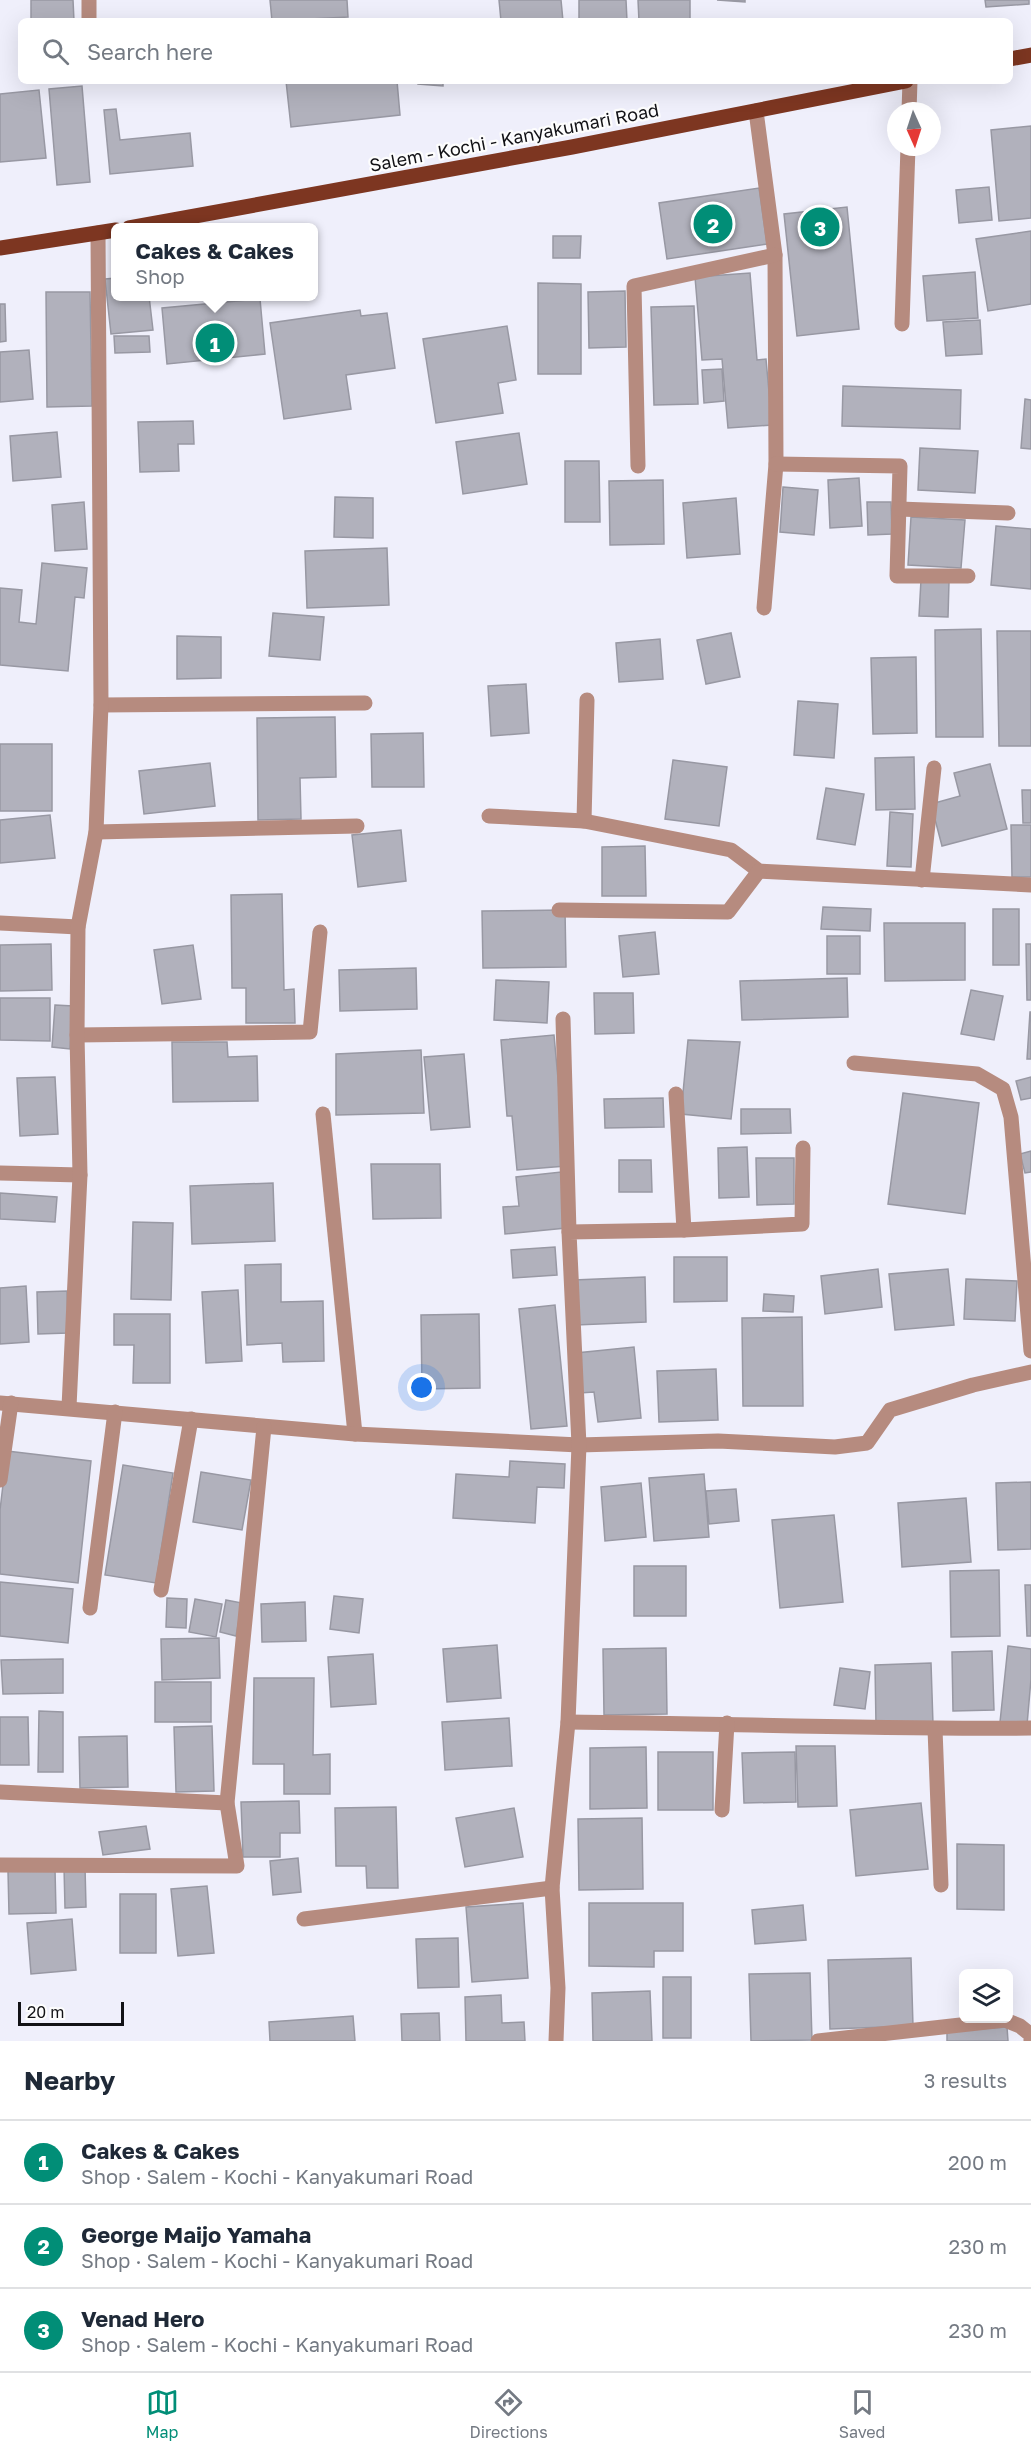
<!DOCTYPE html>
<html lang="en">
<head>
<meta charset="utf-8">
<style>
  :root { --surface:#fff; --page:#f2f2f3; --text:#1f2937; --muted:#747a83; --line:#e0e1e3; --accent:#018e77 }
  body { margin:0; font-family:"Golos Text",sans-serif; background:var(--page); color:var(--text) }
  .controls { position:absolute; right:18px; bottom:18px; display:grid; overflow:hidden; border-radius:9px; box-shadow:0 6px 24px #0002 }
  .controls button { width:54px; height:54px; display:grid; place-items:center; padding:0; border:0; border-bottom:2px solid var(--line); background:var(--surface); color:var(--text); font:30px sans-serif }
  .compass { position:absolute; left:887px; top:102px; width:54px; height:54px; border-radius:50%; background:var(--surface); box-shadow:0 6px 24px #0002; rotate:177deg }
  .scale { position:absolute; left:18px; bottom:15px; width:106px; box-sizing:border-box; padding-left:6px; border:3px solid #121216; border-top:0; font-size:16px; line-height:21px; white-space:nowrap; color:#121216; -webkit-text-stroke:4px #fdfdfd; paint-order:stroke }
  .you { position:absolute; left:422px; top:1388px; width:21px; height:21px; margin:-15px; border:4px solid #fff; border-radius:50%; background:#1a73e8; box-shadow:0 0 0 9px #1a73e833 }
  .badge { display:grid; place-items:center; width:39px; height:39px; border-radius:50%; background:var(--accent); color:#fff; font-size:20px; font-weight:700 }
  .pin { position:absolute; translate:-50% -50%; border:3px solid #fff; box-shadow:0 2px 6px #0006 }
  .popup { position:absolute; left:111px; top:223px; width:207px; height:78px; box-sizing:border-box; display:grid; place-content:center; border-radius:9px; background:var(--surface); filter:drop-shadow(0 2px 4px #0005); font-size:20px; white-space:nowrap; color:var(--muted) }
  .popup b { font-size:22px; color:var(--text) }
  .popup::after { content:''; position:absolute; left:50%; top:100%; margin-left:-12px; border:12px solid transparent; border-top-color:var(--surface) }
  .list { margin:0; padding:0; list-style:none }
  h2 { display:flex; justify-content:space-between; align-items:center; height:78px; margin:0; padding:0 24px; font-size:26px }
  h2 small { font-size:20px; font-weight:400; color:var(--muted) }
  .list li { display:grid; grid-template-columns:39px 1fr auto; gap:18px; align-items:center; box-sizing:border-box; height:84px; padding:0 24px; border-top:2px solid var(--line) }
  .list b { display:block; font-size:22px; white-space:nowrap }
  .list p { margin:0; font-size:20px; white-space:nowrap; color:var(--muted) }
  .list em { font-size:20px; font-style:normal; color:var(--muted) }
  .icon { flex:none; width:33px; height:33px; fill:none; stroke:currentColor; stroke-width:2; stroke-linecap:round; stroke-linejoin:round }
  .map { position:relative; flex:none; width:1031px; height:2041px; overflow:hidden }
  .search { position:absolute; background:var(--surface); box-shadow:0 6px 24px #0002; left:18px; right:18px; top:18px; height:66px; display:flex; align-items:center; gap:15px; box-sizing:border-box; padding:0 21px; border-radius:9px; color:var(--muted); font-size:22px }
  .sheet { height:330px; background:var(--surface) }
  nav { display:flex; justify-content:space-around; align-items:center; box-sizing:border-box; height:84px; border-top:2px solid var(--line); background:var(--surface); font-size:16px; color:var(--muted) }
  nav a { display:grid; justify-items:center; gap:3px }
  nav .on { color:var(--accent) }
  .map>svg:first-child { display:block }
  .building { fill:#b1b1bc; stroke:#9898a3; stroke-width:1.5 }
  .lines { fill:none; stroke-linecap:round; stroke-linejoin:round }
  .minor { stroke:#b68b7f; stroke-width:15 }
  .primary { stroke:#7d3621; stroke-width:15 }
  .labels { text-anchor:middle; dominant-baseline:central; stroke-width:4.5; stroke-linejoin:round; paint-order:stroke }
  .street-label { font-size:18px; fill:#121216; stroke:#fdfdfd }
</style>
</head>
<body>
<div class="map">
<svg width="1031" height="2041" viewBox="0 0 1031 2041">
  <rect width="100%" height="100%" fill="#efeffb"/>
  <g class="building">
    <polygon points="31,0 73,0 74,21 31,21"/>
    <polygon points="270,0 347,0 348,17 272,21"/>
    <polygon points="499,0 561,0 563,21 501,21"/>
    <polygon points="579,0 626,0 627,21 579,21"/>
    <polygon points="638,0 690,0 690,21 639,21"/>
    <polygon points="717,0 745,0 745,2"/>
    <polygon points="985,0 1029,0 1029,4 986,7"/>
    <polygon points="286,81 397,81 400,115 291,127"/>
    <polygon points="418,81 443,81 443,86 418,84"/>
    <polygon points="82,86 90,182 57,185 49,89"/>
    <polygon points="39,90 46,158 0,162 0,94"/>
    <polygon points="116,109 120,140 190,133 193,166 110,174 104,110"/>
    <polygon points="1031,126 1031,218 999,221 991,130"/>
    <polygon points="989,187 992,220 959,223 956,190"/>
    <polygon points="759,188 767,244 667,259 659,203"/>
    <polygon points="847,207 859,329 797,336 784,214"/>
    <polygon points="1031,231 1031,304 988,311 976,239"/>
    <polygon points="553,236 581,236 580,258 553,258"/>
    <polygon points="975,272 978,318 927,321 923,276"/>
    <polygon points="750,273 757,360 766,359 772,425 728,428 722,359 702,360 695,277"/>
    <polygon points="116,278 116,296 149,296 153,330 111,334 105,279"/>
    <polygon points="538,283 581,284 581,374 538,374"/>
    <polygon points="625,291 626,347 589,348 588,292"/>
    <polygon points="46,292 90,292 92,406 47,407"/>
    <polygon points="260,299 265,354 167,364 162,308"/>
    <polygon points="0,304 5,304 6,341 0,342"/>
    <polygon points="694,306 698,404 654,405 651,307"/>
    <polygon points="360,310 361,316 387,313 395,368 346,375 351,409 284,419 270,323"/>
    <polygon points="980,320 982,354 946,356 943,322"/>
    <polygon points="507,326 516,380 498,383 503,413 436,423 423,339"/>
    <polygon points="114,336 149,336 150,352 115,353"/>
    <polygon points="29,350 33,399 0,402 0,352"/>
    <polygon points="722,369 724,401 704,403 702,370"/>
    <polygon points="843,386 961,390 960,429 842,426"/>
    <polygon points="1025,399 1031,400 1031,449 1021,448"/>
    <polygon points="193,421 194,444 178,444 179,471 140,472 138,422"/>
    <polygon points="57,432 61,477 13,481 10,436"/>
    <polygon points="519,433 527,484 463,494 456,442"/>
    <polygon points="920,448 978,451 975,493 918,490"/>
    <polygon points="565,461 599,461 600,522 565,522"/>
    <polygon points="859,478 862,526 830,528 828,480"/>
    <polygon points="663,480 664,544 610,545 609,481"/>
    <polygon points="783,487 818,490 814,535 780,532"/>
    <polygon points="335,497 373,498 373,538 334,537"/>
    <polygon points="736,498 740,554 687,558 683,503"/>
    <polygon points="84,502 87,549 55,551 52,505"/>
    <polygon points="867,502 891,502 892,534 868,535"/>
    <polygon points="911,517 965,520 961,568 908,565"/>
    <polygon points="996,526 1031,529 1031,589 991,585"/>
    <polygon points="387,548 389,605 307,608 305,551"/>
    <polygon points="42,563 87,568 84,598 75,597 68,671 0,665 0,588 22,590 19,622 36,624"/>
    <polygon points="921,580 949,582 948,617 919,616"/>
    <polygon points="273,613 324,617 320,660 269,656"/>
    <polygon points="981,629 983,737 936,737 935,630"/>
    <polygon points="997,631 1031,631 1031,746 999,746"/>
    <polygon points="731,633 740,677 706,684 697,640"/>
    <polygon points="177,636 221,637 221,678 177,679"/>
    <polygon points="660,639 663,679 619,682 616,643"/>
    <polygon points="916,657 917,733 873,734 871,658"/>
    <polygon points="526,684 529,733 491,736 488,686"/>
    <polygon points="798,701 838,704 834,758 794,755"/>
    <polygon points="335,717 336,777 300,778 301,819 258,820 257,718"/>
    <polygon points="423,733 424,787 372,787 371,734"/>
    <rect x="0" y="744" width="52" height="67"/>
    <polygon points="914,757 915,809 876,810 875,758"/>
    <polygon points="673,760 727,767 719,826 665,819"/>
    <polygon points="210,763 215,806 144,814 139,771"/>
    <polygon points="990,764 1007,829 942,846 931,804 960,796 954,773"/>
    <polygon points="826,788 864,794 855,845 817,839"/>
    <polygon points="1022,790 1031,790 1031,823 1023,823"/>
    <polygon points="890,812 913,814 911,867 887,866"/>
    <polygon points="50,815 55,858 0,863 0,820"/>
    <polygon points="1011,825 1031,825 1031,877 1012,877"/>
    <polygon points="401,830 406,881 358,887 352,835"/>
    <polygon points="645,846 646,896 602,896 602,847"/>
    <polygon points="282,894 284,990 294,989 295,1023 246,1023 246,988 232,988 231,895"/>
    <polygon points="823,907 871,909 870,931 821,929"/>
    <rect x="993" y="909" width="26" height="56"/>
    <polygon points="565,910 566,967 483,968 482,911"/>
    <polygon points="884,923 965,923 965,980 885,981"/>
    <polygon points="655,932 659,974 623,977 619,936"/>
    <rect x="827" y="936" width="33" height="38"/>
    <polygon points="51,944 52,990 0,991 0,945"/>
    <polygon points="1026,944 1031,944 1031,1000 1027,1000"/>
    <polygon points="193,945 201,999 162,1004 154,950"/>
    <polygon points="416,968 417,1009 340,1011 339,970"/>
    <polygon points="847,978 848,1017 742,1020 740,981"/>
    <polygon points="496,980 549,982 547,1023 494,1020"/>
    <polygon points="971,990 1003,996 994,1040 961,1034"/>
    <polygon points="594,993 633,993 634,1033 595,1034"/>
    <polygon points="0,998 50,998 50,1041 0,1040"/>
    <polygon points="55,1005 73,1006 70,1049 52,1047"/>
    <polygon points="1030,1012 1031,1012 1031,1059 1027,1059"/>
    <polygon points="554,1035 566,1166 517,1170 512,1116 507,1116 501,1040"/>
    <polygon points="688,1040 740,1042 731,1119 681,1114"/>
    <polygon points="172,1042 227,1042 228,1057 257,1056 258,1101 173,1102"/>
    <polygon points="421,1050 424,1113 336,1115 336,1054"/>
    <polygon points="464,1054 470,1127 431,1130 424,1057"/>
    <polygon points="55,1077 58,1134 20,1136 17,1078"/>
    <polygon points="1031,1077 1031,1098 1021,1100 1016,1081"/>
    <polygon points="903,1093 979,1103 965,1214 888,1204"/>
    <polygon points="663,1098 664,1127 605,1128 604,1099"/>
    <polygon points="741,1109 790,1109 791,1133 741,1134"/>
    <polygon points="747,1147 749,1197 719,1198 718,1148"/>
    <polygon points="1031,1151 1031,1172 1025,1173 1020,1154"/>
    <polygon points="756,1158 794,1158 794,1204 757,1205"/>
    <polygon points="619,1160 651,1160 652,1192 619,1192"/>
    <polygon points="371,1164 440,1164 441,1218 373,1219"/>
    <polygon points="561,1172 566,1228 505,1234 503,1207 519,1206 516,1177"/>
    <polygon points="273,1183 275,1241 192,1244 190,1186"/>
    <polygon points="0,1193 57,1197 55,1222 0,1219"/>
    <polygon points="133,1222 173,1223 171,1300 131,1299"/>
    <polygon points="555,1247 557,1275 513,1278 511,1250"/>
    <polygon points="674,1257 727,1257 727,1301 674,1302"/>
    <polygon points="281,1264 281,1302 323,1301 324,1361 283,1362 282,1343 247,1345 245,1265"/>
    <polygon points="878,1269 882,1307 825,1314 821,1276"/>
    <polygon points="948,1269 954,1325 895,1330 889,1274"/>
    <polygon points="645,1277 646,1322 576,1325 574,1280"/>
    <polygon points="966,1279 1017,1281 1015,1321 964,1319"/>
    <polygon points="26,1286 29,1342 0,1344 0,1288"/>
    <polygon points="238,1290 242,1361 206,1363 202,1292"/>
    <polygon points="67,1291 68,1333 38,1334 37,1292"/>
    <polygon points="764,1294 794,1296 793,1312 763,1311"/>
    <polygon points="555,1305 567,1426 531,1429 519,1309"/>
    <polygon points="114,1314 170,1314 170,1383 133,1383 134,1345 114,1345"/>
    <polygon points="479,1314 480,1388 422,1389 421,1315"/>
    <polygon points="802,1317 803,1406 743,1406 742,1318"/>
    <polygon points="634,1347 641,1418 598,1422 594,1392 580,1393 576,1353"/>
    <polygon points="716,1369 718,1420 659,1422 657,1371"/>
    <polygon points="7,1451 91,1461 78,1583 0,1574 0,1510"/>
    <polygon points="510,1461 565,1464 564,1488 537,1487 535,1523 453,1518 456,1474 509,1477"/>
    <polygon points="123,1465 173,1473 156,1583 105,1575"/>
    <polygon points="201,1472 251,1480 242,1530 193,1522"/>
    <polygon points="704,1474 709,1537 654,1541 649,1478"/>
    <polygon points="1031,1482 1031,1549 998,1550 996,1483"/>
    <polygon points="641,1483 646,1537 605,1541 601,1487"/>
    <polygon points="736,1489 739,1521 709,1524 706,1491"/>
    <polygon points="966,1498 971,1562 902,1567 898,1503"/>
    <polygon points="834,1515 843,1602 780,1608 772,1520"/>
    <rect x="634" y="1566" width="52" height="50"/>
    <polygon points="999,1570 1000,1636 951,1637 950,1571"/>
    <polygon points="0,1582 73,1589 68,1643 0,1636"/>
    <polygon points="1025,1585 1031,1585 1031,1636 1027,1636"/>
    <polygon points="334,1596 363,1599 359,1633 330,1629"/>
    <polygon points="167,1598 187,1599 186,1628 166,1627"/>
    <polygon points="195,1599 222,1604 216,1637 189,1632"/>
    <polygon points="226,1600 242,1603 236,1636 220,1632"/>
    <polygon points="305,1602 306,1641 262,1642 261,1604"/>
    <polygon points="219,1638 220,1678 162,1680 161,1639"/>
    <polygon points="497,1645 501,1698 447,1702 443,1649"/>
    <polygon points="1008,1646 1031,1649 1031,1679 1027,1725 1000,1722"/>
    <polygon points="666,1648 667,1714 604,1715 603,1649"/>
    <polygon points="992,1651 994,1710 953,1711 952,1652"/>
    <polygon points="373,1654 376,1704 331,1707 328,1657"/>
    <polygon points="63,1659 63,1693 3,1694 1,1660"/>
    <polygon points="931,1663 933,1724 876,1725 875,1665"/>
    <polygon points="840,1668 870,1672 865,1709 834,1705"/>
    <polygon points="254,1678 314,1678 313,1755 330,1754 330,1794 284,1794 284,1764 253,1764"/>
    <rect x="155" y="1682" width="56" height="40"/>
    <polygon points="39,1711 63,1712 63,1772 38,1772"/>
    <polygon points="0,1717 28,1717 29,1765 0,1765"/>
    <polygon points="509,1718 512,1766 445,1770 442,1722"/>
    <polygon points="212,1726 214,1791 176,1792 174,1727"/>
    <polygon points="127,1736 128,1787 80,1788 79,1737"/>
    <polygon points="796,1746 835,1746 837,1806 798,1807"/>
    <polygon points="646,1747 647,1808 590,1809 590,1748"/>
    <rect x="658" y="1752" width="55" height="58"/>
    <polygon points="795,1752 796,1802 744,1803 742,1753"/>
    <polygon points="299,1801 300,1833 280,1833 280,1857 243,1857 241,1802"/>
    <polygon points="921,1803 928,1869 856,1876 850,1810"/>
    <polygon points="396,1807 398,1888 367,1888 366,1866 336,1866 335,1808"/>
    <polygon points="514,1808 523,1857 465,1867 456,1818"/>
    <polygon points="642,1818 643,1889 579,1890 578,1819"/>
    <polygon points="146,1826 150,1849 103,1855 99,1832"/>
    <polygon points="957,1844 1004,1845 1004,1910 957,1909"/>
    <polygon points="298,1858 301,1892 273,1895 270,1861"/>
    <polygon points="64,1867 85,1867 86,1907 65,1908"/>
    <polygon points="55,1869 56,1913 9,1914 8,1871"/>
    <polygon points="207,1886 214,1953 178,1956 171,1889"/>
    <rect x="120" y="1894" width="36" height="59"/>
    <polygon points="523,1903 528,1978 472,1982 466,1907"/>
    <polygon points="589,1903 683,1903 683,1951 654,1951 654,1967 589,1966"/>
    <polygon points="803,1905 806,1940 755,1944 752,1910"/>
    <polygon points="72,1919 76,1970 31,1974 27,1923"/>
    <polygon points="458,1938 459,1987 418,1988 416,1939"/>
    <polygon points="911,1958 913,2026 830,2029 828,1960"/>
    <polygon points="810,1973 812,2040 751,2041 749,1974"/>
    <rect x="663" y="1977" width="28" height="61"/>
    <polygon points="650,1991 652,2041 593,2041 592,1993"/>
    <polygon points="501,1995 502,2023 524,2022 525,2041 466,2041 465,1997"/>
    <polygon points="439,2013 440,2041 402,2041 401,2014"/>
    <polygon points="353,2016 355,2041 270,2041 269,2022"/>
    <polygon points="1007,2027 1008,2041 947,2041 947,2031"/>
  </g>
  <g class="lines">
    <g class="minor">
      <polyline points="89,21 89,0"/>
      <polyline points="756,111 775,255 776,464 764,608"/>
      <polyline points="909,111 910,81"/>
      <polyline points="902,324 908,147"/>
      <polyline points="776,464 900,466 897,576 968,576"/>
      <polyline points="638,466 634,286 775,255"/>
      <polyline points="899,509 1008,513"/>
      <polyline points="101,705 365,703"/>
      <polyline points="489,816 584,821 731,850 759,871 1031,885"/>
      <polyline points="584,821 587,700"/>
      <polyline points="96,832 357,826"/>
      <polyline points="922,880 934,768"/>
      <polyline points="559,910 728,912 759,871"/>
      <polyline points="0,923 78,927"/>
      <polyline points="563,1019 569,1232"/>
      <polyline points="77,1035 310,1032 320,932"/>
      <polyline points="854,1063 977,1074 1003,1089 1011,1117 1031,1351"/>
      <polyline points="676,1094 684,1230"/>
      <polyline points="323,1114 355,1434"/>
      <polyline points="0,1173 80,1175"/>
      <polyline points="0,1403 355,1434 579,1445 718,1441 835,1447 867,1443 890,1410 973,1385 1031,1372"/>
      <polyline points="69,1407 80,1175 77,1035 78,927 96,832 101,705 98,233"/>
      <polyline points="0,1480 11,1403"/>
      <polyline points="161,1590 191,1419"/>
      <polyline points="90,1608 115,1412"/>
      <path d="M568,1722C722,1723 877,1730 1031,1728"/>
      <polyline points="935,1729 941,1885"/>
      <polyline points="0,1792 227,1803"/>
      <polyline points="722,1810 727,1723"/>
      <polyline points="0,1865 237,1866 227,1803 264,1427"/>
      <polyline points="304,1919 552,1888"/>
      <polyline points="556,2041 558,1988 552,1888 568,1722 579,1445 569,1232 684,1230 802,1224 803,1148"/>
      <polyline points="818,2041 1005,2020 1020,2026 1031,2035 1031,2041"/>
    </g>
    <g class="primary">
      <polyline points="1010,59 1031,55"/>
      <polyline points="129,228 572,147 906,81"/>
      <polyline points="0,248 116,230"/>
    </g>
  </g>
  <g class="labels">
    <g class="street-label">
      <text transform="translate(514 137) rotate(-11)">Salem - Kochi - Kanyakumari Road</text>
    </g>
  </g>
</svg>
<div class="controls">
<button><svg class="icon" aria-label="layers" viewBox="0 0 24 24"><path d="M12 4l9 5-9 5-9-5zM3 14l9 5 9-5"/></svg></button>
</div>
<svg class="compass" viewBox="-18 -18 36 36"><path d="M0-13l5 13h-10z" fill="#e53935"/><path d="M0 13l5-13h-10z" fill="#747a83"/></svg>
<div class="scale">20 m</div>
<div class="you"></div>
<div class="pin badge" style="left:215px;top:343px">1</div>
<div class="popup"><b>Cakes &amp; Cakes</b>Shop</div>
<div class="pin badge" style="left:713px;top:224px">2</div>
<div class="pin badge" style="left:820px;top:227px">3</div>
<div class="search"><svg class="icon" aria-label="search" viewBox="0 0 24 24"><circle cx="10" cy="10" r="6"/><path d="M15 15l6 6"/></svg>Search here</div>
</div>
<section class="sheet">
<h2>Nearby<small>3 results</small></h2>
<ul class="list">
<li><span class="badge">1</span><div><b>Cakes &amp; Cakes</b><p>Shop · Salem - Kochi - Kanyakumari Road</p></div><em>200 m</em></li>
<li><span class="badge">2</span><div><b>George Maijo Yamaha</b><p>Shop · Salem - Kochi - Kanyakumari Road</p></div><em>230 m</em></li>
<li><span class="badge">3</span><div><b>Venad Hero</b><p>Shop · Salem - Kochi - Kanyakumari Road</p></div><em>230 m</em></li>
</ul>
</section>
<nav>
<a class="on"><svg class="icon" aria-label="map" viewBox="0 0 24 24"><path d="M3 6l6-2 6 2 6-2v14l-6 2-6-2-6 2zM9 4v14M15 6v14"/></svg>Map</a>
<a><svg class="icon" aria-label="directions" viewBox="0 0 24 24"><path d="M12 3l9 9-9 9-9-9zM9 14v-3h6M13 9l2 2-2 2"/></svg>Directions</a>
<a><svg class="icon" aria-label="saved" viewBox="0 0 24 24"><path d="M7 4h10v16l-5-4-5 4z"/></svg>Saved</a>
</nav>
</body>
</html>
